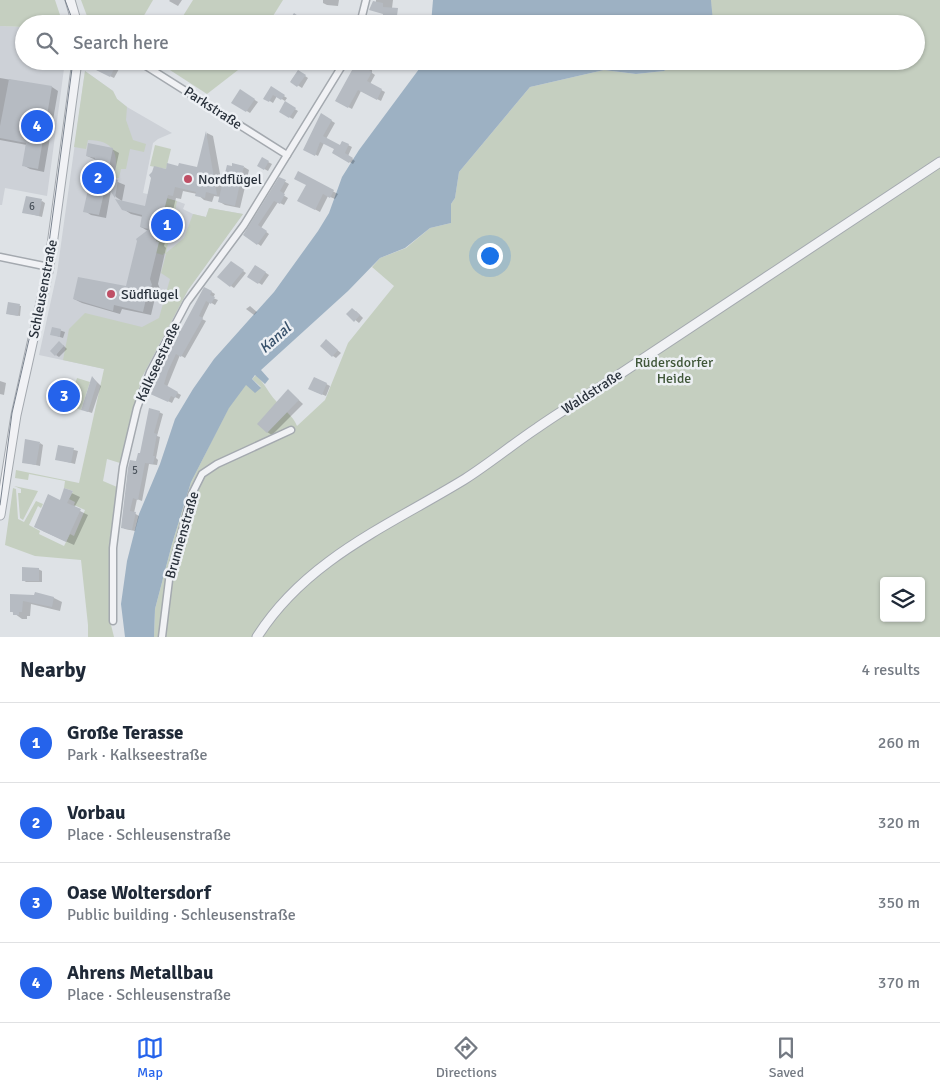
<!DOCTYPE html>
<html lang="en">
<head>
<meta charset="utf-8">
<style>
  :root { --surface:#fff; --page:#f6f6f7; --text:#1f2937; --muted:#747a83; --line:#e0e1e3; --accent:#2563eb }
  body { margin:0; font-family:Signika,sans-serif; background:var(--page); color:var(--text) }
  .controls { position:absolute; right:15px; bottom:15px; display:grid; overflow:hidden; border-radius:5px; box-shadow:0 1px 4px #0004 }
  .controls button { width:45px; height:45px; display:grid; place-items:center; padding:0; border:0; border-bottom:1px solid var(--line); background:var(--surface); color:var(--text); font:25px sans-serif }
  .you { position:absolute; left:489px; top:255px; width:18px; height:18px; margin:-12px; border:4px solid #fff; border-radius:50%; background:#1a73e8; box-shadow:0 0 0 8px #1a73e833 }
  .badge { display:grid; place-items:center; width:32px; height:32px; border-radius:50%; background:var(--accent); color:#fff; font-size:16px; font-weight:700 }
  .pin { position:absolute; translate:-50% -50%; border:2px solid #fff; box-shadow:0 1px 5px #0006 }
  .list { margin:0; padding:0; list-style:none }
  h2 { display:flex; justify-content:space-between; align-items:center; height:65px; margin:0; padding:0 20px; font-size:21px }
  h2 small { font-size:16px; font-weight:400; color:var(--muted) }
  .list li { display:grid; grid-template-columns:32px 1fr auto; gap:15px; align-items:center; box-sizing:border-box; height:80px; padding:0 20px; border-top:1px solid var(--line) }
  .list b { display:block; font-size:19px; white-space:nowrap }
  .list p { margin:0; font-size:16px; white-space:nowrap; color:var(--muted) }
  .list em { font-size:16px; font-style:normal; color:var(--muted) }
  .icon { flex:none; width:28px; height:28px; fill:none; stroke:currentColor; stroke-width:2; stroke-linecap:round; stroke-linejoin:round }
  .map { position:relative; flex:none; width:940px; height:637px; overflow:hidden }
  .search { position:absolute; background:var(--surface); box-shadow:0 1px 4px #0004; left:15px; right:15px; top:15px; height:55px; display:flex; align-items:center; gap:12px; box-sizing:border-box; padding:0 18px; border-radius:28px; color:var(--muted); font-size:19px }
  .sheet { height:385px; background:var(--surface) }
  nav { display:flex; justify-content:space-around; align-items:center; box-sizing:border-box; height:70px; border-top:1px solid var(--line); background:var(--surface); font-size:14px; color:var(--muted) }
  nav a { display:grid; justify-items:center; gap:2px }
  nav .on { color:var(--accent) }
  .map>svg:first-child { display:block }
  .built { fill:#cdd1d7 }
  .green { fill:#c5cfc0; fill-rule:evenodd }
  .water { fill:#9db1c3 }
  .shadow { fill:#0003 }
  .building { fill:#b6bbc2 }
  .lines { fill:none; stroke-linecap:round; stroke-linejoin:round }
  .minor-casing { stroke:#a4a9af; stroke-width:9 }
  .tertiary-casing { stroke:#a4a9af; stroke-width:11 }
  .minor { stroke:#f1f2f5; stroke-width:6 }
  .tertiary { stroke:#f1f2f5; stroke-width:9 }
  .tram { stroke:#79828e; stroke-width:1 }
  .poi-dot { fill:#bf4f65; stroke:#edf0f4; stroke-width:2 }
  .labels { text-anchor:middle; dominant-baseline:central; stroke-width:5; stroke-linejoin:round; paint-order:stroke }
  .number-label { font-size:11px; fill:#4c545d }
  .street-label { font-size:14px; fill:#29313b; stroke:#edf0f4 }
  .poi-label { font-size:14px; fill:#29313b; stroke:#edf0f4; text-anchor:start }
  .park-label { font-size:14px; fill:#3f5638; stroke:#edf0f4 }
  .water-label { font-size:15px; font-style:italic; fill:#38516b; stroke:#edf0f4 }
</style>
</head>
<body>
<div class="map">
<svg width="940" height="637" viewBox="0 0 940 637">
  <rect width="100%" height="100%" fill="#dee2e6"/>
  <g class="built">
    <polygon points="0,26 24,27 24,61 65,61 47,196 5,188 2,205 0,205"/>
    <polygon points="85,71 113,91 117,99 127,107 172,133 158,139 153,143 143,193 177,201 185,204 183,209 193,214 206,217 209,208 243,214 188,290 142,377 39,355 57,273"/>
  </g>
  <g class="green">
    <polygon points="0,0 55,0 63,24 24,24 24,27 0,26"/>
    <polygon points="81,0 153,0 139,24 90,24"/>
    <polygon points="193,0 283,0 268,24 178,24"/>
    <path d="M711,0H940V637H154L155,609L172,544L191,482L229,407L246,384L261,387L252,379L256,375C265,384 268,392 276,401C283,410 293,415 297,426L325,400L348,343L394,286L372,267L380,258L406,248L430,228L451,223V204L455,198L459,172L530,87L604,70L636,74L664,71L678,61H916V24H712ZM884,581H921V618H884Z"/>
    <polygon points="156,61 244,61 238,70 207,94"/>
    <path d="M85,71L113,91L117,99L127,107L126,120L133,140L146,144L144,152L130,149L126,169H121L119,178H114C120,154 114,140 88,140L86,149L74,147Z"/>
    <polygon points="155,145 171,149 166,169 150,166"/>
    <polygon points="166,198 177,201 166,253 184,238 193,214 206,217 209,208 243,214 188,290 142,377 120,463 107,459 103,481 117,487 109,549 111,568 110,621 114,637 88,637 88,625 81,560 35,556 5,545 13,488 16,489 18,519 24,522 36,501 43,504 41,508 38,506 29,525 40,531 39,534 64,546 70,534 74,536 85,510 74,505 75,502 69,499 73,491 64,488 65,481 29,474 28,480 15,478 16,470 79,483 104,369 63,360 69,329 85,313 142,327 159,318 170,279 161,273 166,254 164,253 163,255 156,253 156,241 160,228"/>
    <polygon points="77,378 90,382 81,410 68,405"/>
    <polygon points="14,486 38,491 23,520 20,518 18,493 21,493 21,489"/>
  </g>
  <g class="water">
    <polygon points="433,0 711,0 713,22 712,24 431,24"/>
    <polygon points="425,61 678,61 664,71 636,74 604,70 530,87 459,172 455,198 451,204 451,223 430,228 405,248 380,258 348,291 261,370 269,379 265,384 255,375 252,379 261,388 255,393 246,385 229,408 191,482 172,544 155,609 154,637 125,637 121,604 127,561 139,514 160,464 175,419 193,389 214,359 274,292 318,231 329,213 342,177 359,150"/>
  </g>
  <g class="shadow">
    <polygon points="170,0 182,0 178,6 169,1"/>
    <polygon points="323,0 339,0 338,6 327,5 323,3"/>
    <polygon points="376,0 393,0 391,16 376,3"/>
    <polygon points="325,19 329,21 333,24 322,24"/>
    <polygon points="105,61 119,69 114,78 93,68"/>
    <polygon points="358,61 377,61 372,70 372,73 375,75 370,84 385,92 381,101 361,91 352,109 337,101"/>
    <polygon points="298,71 308,78 302,88 291,81"/>
    <polygon points="0,78 52,87 58,91 44,172 30,169 23,165 27,145 0,140"/>
    <polygon points="271,88 287,98 285,101 277,96 273,103 265,98"/>
    <polygon points="241,91 258,102 250,113 233,102"/>
    <polygon points="285,103 298,111 293,119 280,112"/>
    <polygon points="322,115 335,123 326,139 340,146 342,142 352,147 348,156 355,161 353,164 333,152 335,149 324,143 318,156 305,149"/>
    <polygon points="207,133 213,136 223,190 244,167 249,170 240,208 225,205 220,202 221,197 214,196 212,202 204,200 197,194 183,191 181,199 176,198 164,246 166,248 158,284 160,289 156,294 151,315 122,309 120,314 82,303 74,299 127,288 148,231 141,227 143,217 131,214 123,209 146,208 167,171 198,169"/>
    <polygon points="112,149 119,153 113,180 125,185 122,201 116,197 111,190 106,218 91,215 85,211 96,160 87,156"/>
    <polygon points="262,159 272,164 268,171 259,166"/>
    <polygon points="298,173 338,194 335,199 328,196 320,212 299,201 307,185"/>
    <polygon points="280,179 289,184 283,195 288,198 284,205 278,202 261,228 269,234 261,246 245,235"/>
    <polygon points="42,201 45,203 42,217 24,212"/>
    <polygon points="235,265 246,273 234,288 231,286"/>
    <polygon points="256,266 269,275 262,285 249,276"/>
    <polygon points="205,288 215,294 213,298 218,300 215,305 210,302 202,319 206,321 185,358 180,355 167,387 181,395 179,399 175,397 172,403 153,394 183,330"/>
    <polygon points="9,303 21,306 20,316 9,314"/>
    <polygon points="250,306 257,312 254,315 246,309"/>
    <polygon points="356,311 363,318 359,323 348,314"/>
    <polygon points="53,328 65,332 63,338 51,334"/>
    <polygon points="329,343 341,353 336,358 333,356"/>
    <polygon points="63,345 67,349 59,357 56,355"/>
    <polygon points="93,378 101,386 92,413 86,411"/>
    <polygon points="315,378 330,386 326,396 314,391"/>
    <polygon points="0,381 6,383 4,395 0,394"/>
    <polygon points="288,390 303,404 272,435 267,432"/>
    <polygon points="159,412 163,414 157,436 160,437 156,458 158,460 157,465 149,464 142,501 137,499 134,513 139,516 135,531 125,529 122,527 137,462"/>
    <polygon points="40,443 43,445 40,466 23,462"/>
    <polygon points="59,446 78,451 75,464 56,459"/>
    <polygon points="65,490 80,497 74,508 88,515 74,545 43,531 60,501"/>
    <polygon points="38,569 42,571 42,582 26,582 23,580"/>
    <polygon points="12,596 54,598 62,602 60,611 31,604 30,616 27,616 27,619 22,619 11,611"/>
  </g>
  <g class="building">
    <polygon points="373,1 383,3 383,7 398,8 396,24 382,24 383,14 369,10"/>
    <polygon points="294,13 309,24 297,24 290,19"/>
    <polygon points="95,61 108,61 116,65 110,77 92,68"/>
    <polygon points="357,61 373,61 369,70 372,72 367,81 382,89 377,100 358,90 348,108 335,101"/>
    <polygon points="298,70 306,75 297,87 290,82"/>
    <polygon points="9,79 52,86 38,169 22,166 26,143 0,138 0,126"/>
    <polygon points="271,86 285,95 281,100 273,95 269,102 263,99"/>
    <polygon points="240,89 255,99 246,112 231,103"/>
    <polygon points="285,101 296,108 289,118 279,112"/>
    <polygon points="321,113 332,120 323,136 340,145 342,141 349,144 345,153 353,158 349,163 332,153 334,149 320,142 315,156 303,150"/>
    <polygon points="206,131 217,195 206,192 205,198 195,196 196,192 175,187 173,196 168,195 156,241 159,242 150,279 152,285 148,290 143,312 114,305 113,311 73,299 78,277 126,286 137,241 136,239 149,229 140,227 142,215 122,210 115,199 145,206 151,178 149,175 152,172 154,166 166,169 167,163 178,166 179,163 197,167"/>
    <polygon points="88,143 113,148 107,177 118,180 115,198 106,184 99,215 83,212 95,158 86,156"/>
    <polygon points="262,157 269,161 264,170 257,166"/>
    <polygon points="232,163 244,166 235,206 218,202 227,165 232,166"/>
    <polygon points="298,171 334,190 330,198 323,194 315,210 297,201 306,185 294,179"/>
    <polygon points="279,177 286,180 280,191 285,194 280,204 274,201 258,225 267,231 257,245 243,235"/>
    <polygon points="26,196 42,199 39,216 22,213"/>
    <polygon points="231,261 244,270 230,287 217,277"/>
    <polygon points="255,265 266,272 258,284 247,277"/>
    <polygon points="204,287 212,291 210,295 215,297 211,304 206,301 199,316 203,318 181,357 176,354 168,371 164,384 178,392 175,398 171,396 168,402 148,393 155,374 164,356 181,328 182,328"/>
    <polygon points="8,302 20,304 18,316 6,314"/>
    <polygon points="352,308 360,315 354,322 346,314"/>
    <polygon points="52,327 61,329 60,337 50,335"/>
    <polygon points="326,339 338,350 332,357 320,346"/>
    <polygon points="59,341 64,346 55,356 50,351"/>
    <polygon points="92,376 97,383 88,412 81,410"/>
    <polygon points="314,377 327,383 322,395 308,389"/>
    <polygon points="288,389 299,400 267,433 257,424"/>
    <polygon points="149,408 160,411 154,433 157,434 153,456 155,456 153,464 145,463 138,500 133,498 130,511 136,512 132,530 121,528 128,468 130,460 136,461 138,453 140,453"/>
    <polygon points="25,439 40,442 36,465 22,463"/>
    <polygon points="58,445 74,448 71,463 55,460"/>
    <polygon points="64,488 73,491 67,503 81,509 66,542 34,527 48,494 60,500"/>
    <polygon points="22,567 39,568 39,581 22,581"/>
    <polygon points="35,592 54,597 52,607 23,601 22,612 19,612 19,615 13,615 13,612 10,612 10,594 34,595"/>
  </g>
  <g class="lines">
    <g class="minor-casing">
      <g id="minor">
        <polyline points="360,24 366,0"/>
        <polyline points="138,61 287,155"/>
        <polyline points="0,257 49,267"/>
        <polyline points="113,621 113,548 123,467 137,408 150,372 187,302 244,225 345,61"/>
        <polyline points="162,637 169,580 192,494 202,474 217,464 291,430"/>
      </g>
    </g>
    <g class="tertiary-casing">
      <g id="tertiary">
        <polyline points="70,0 77,24"/>
        <polyline points="0,515 16,415 49,267 77,61"/>
        <path d="M257,637C306,559 390,525 465,479C490,463 513,444 537,428C561,411 587,396 611,380C721,307 830,235 940,162"/>
      </g>
    </g>
    <use href="#minor" class="minor"/>
    <use href="#tertiary" class="tertiary"/>
    <g class="tram">
      <polyline points="65,0 74,24"/>
      <polyline points="0,505 12,413 46,266 73,61"/>
    </g>
  </g>
  <g class="poi-dot">
    <circle cx="188" cy="179" r="5"/>
    <circle cx="111" cy="294" r="5"/>
  </g>
  <g class="labels">
    <g class="number-label">
      <text x="32" y="206">6</text>
      <text x="135" y="470">5</text>
    </g>
    <g class="street-label">
      <text transform="translate(213 108) rotate(33)">Parkstraße</text>
      <text transform="translate(43 289) rotate(-79)">Schleusenstraße</text>
      <text transform="translate(158 362) rotate(-65)">Kalkseestraße</text>
      <text transform="translate(592 392) rotate(-33)">Waldstraße</text>
      <text transform="translate(182 535) rotate(-74)">Brunnenstraße</text>
    </g>
    <g class="poi-label">
      <text x="198" y="179">Nordflügel</text>
      <text x="121" y="294">Südflügel</text>
    </g>
    <g class="park-label">
      <text x="674" y="362">Rüdersdorfer<tspan x="674" dy="16">Heide</tspan></text>
    </g>
    <g class="water-label">
      <text transform="translate(275 338) rotate(-42)">Kanal</text>
    </g>
  </g>
</svg>
<div class="controls">
<button><svg class="icon" aria-label="layers" viewBox="0 0 24 24"><path d="M12 4l9 5-9 5-9-5zM3 14l9 5 9-5"/></svg></button>
</div>
<div class="you"></div>
<div class="pin badge" style="left:167px;top:225px">1</div>
<div class="pin badge" style="left:98px;top:178px">2</div>
<div class="pin badge" style="left:64px;top:396px">3</div>
<div class="pin badge" style="left:37px;top:126px">4</div>
<div class="search"><svg class="icon" aria-label="search" viewBox="0 0 24 24"><circle cx="10" cy="10" r="6"/><path d="M15 15l6 6"/></svg>Search here</div>
</div>
<section class="sheet">
<h2>Nearby<small>4 results</small></h2>
<ul class="list">
<li><span class="badge">1</span><div><b>Große Terasse</b><p>Park · Kalkseestraße</p></div><em>260 m</em></li>
<li><span class="badge">2</span><div><b>Vorbau</b><p>Place · Schleusenstraße</p></div><em>320 m</em></li>
<li><span class="badge">3</span><div><b>Oase Woltersdorf</b><p>Public building · Schleusenstraße</p></div><em>350 m</em></li>
<li><span class="badge">4</span><div><b>Ahrens Metallbau</b><p>Place · Schleusenstraße</p></div><em>370 m</em></li>
</ul>
</section>
<nav>
<a class="on"><svg class="icon" aria-label="map" viewBox="0 0 24 24"><path d="M3 6l6-2 6 2 6-2v14l-6 2-6-2-6 2zM9 4v14M15 6v14"/></svg>Map</a>
<a><svg class="icon" aria-label="directions" viewBox="0 0 24 24"><path d="M12 3l9 9-9 9-9-9zM9 14v-3h6M13 9l2 2-2 2"/></svg>Directions</a>
<a><svg class="icon" aria-label="saved" viewBox="0 0 24 24"><path d="M7 4h10v16l-5-4-5 4z"/></svg>Saved</a>
</nav>
</body>
</html>
